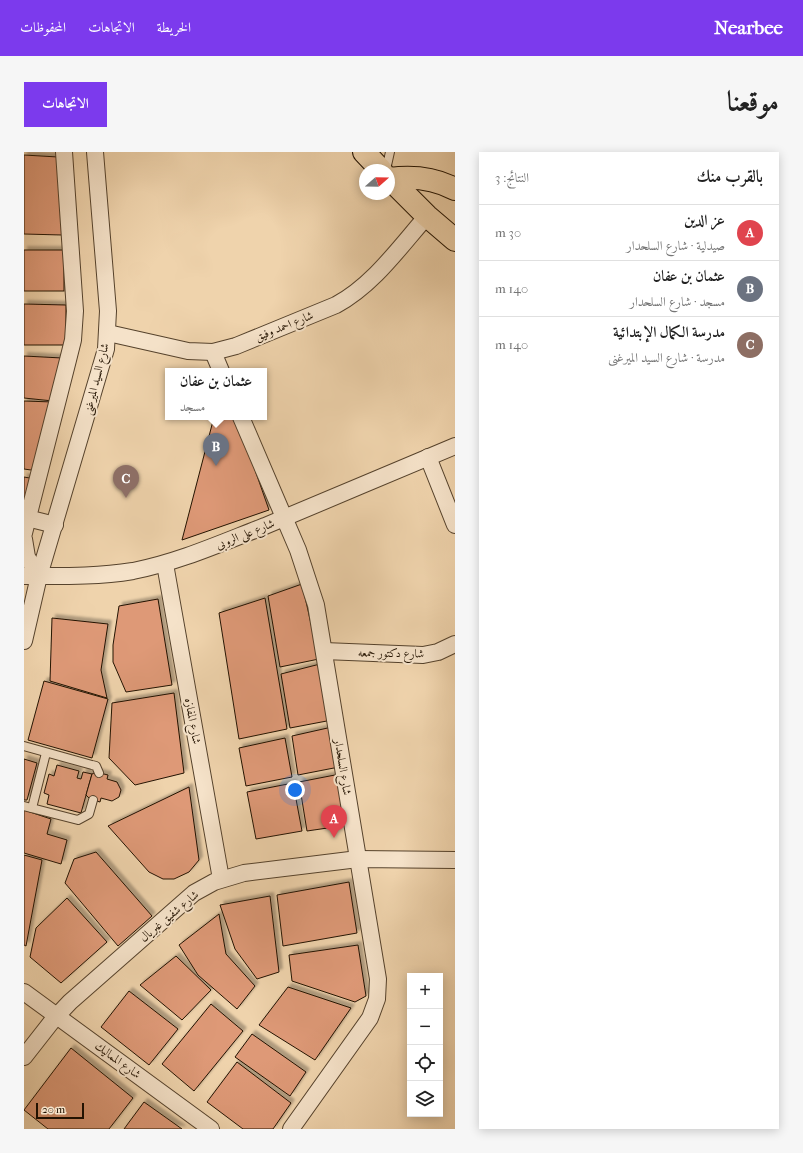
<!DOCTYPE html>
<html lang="ar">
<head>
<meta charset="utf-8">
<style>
  :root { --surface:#fff; --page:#f6f6f6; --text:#222; --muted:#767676; --line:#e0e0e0; --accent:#7c3aed }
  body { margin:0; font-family:"IM FELL French Canon",Amiri,serif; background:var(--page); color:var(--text); direction:rtl }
  .controls { position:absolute; right:12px; bottom:12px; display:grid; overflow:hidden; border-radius:0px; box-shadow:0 2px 10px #0003 }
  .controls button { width:36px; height:36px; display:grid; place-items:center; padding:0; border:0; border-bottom:1px solid var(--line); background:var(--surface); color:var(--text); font:20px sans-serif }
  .compass { position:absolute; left:335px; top:12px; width:36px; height:36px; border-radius:50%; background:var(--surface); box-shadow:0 2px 10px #0003; rotate:70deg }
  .scale { position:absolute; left:12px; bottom:10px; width:48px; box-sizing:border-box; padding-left:4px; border:2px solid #221201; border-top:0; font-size:11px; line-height:14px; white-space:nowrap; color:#221201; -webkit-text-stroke:3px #f5e2c9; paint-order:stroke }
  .you { position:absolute; left:271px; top:638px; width:14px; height:14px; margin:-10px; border:3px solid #fff; border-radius:50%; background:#1a73e8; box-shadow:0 0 0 6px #1a73e833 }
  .badge { display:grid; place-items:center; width:26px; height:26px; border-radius:50%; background:var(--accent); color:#fff; font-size:13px; font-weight:700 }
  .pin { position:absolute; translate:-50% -33px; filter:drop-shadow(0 1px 2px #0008) }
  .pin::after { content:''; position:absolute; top:21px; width:14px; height:12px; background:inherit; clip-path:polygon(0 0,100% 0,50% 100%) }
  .popup { position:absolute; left:141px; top:216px; width:102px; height:52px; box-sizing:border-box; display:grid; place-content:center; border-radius:0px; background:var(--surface); filter:drop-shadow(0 1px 3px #0005); font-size:13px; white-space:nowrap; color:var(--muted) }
  .popup b { font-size:15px; color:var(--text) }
  .popup::after { content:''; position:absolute; left:50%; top:100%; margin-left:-8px; border:8px solid transparent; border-top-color:var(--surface) }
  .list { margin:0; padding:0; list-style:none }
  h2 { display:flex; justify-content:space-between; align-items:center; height:52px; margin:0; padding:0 16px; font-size:17px }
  h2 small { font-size:13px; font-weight:400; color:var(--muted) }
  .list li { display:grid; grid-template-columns:26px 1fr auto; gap:12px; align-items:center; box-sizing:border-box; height:56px; padding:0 16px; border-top:1px solid var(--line) }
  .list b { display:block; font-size:15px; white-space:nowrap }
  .list p { margin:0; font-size:13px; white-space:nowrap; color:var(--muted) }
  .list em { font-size:13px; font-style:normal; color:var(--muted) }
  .icon { flex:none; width:22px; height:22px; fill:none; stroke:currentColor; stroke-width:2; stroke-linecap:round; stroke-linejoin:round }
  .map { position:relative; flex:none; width:431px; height:977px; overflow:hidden; direction:ltr; border-radius:0px }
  header { display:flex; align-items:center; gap:24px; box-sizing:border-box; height:56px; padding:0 20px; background:var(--accent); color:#fff }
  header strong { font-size:19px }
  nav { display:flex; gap:22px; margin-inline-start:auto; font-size:14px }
  .intro { display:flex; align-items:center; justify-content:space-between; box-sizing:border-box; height:96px; padding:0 24px }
  h1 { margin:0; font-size:28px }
  .button { padding:10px 18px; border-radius:0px; background:var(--accent); color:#fff; font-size:14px; font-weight:700 }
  main { display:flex; gap:24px; padding:0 24px }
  aside { flex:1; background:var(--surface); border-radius:0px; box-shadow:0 2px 10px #0003 }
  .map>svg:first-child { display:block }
  .building { fill:#de9977; stroke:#221201; filter:url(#shadow) }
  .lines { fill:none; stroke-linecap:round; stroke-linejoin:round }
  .lane-casing { stroke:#55422c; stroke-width:10 }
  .street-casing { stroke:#55422c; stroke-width:18 }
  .primary-casing { stroke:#221201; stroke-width:24 }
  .lane { stroke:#f5e2c9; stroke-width:8 }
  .street { stroke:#f5e2c9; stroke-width:16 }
  .primary { stroke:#efd3ac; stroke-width:22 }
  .labels { text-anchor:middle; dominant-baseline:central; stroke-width:4; stroke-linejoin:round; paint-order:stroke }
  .street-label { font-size:12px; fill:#221201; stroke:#f5e2c9 }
</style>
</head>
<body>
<header>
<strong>Nearbee</strong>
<nav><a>الخريطة</a><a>الاتجاهات</a><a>المحفوظات</a></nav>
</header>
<div class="intro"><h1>موقعنا</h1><a class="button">الاتجاهات</a></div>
<main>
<aside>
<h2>بالقرب منك<small>النتائج: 3</small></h2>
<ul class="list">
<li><span class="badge" style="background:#e0444e">A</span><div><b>عز الدين</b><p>صيدلية · شارع السلحدار</p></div><em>30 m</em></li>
<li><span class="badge" style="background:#6b7280">B</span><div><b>عثمان بن عفان</b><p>مسجد · شارع السلحدار</p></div><em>140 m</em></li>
<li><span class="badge" style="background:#8d6e63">C</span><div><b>مدرسة الكمال الإبتدائية</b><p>مدرسة · شارع السيد الميرغنى</p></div><em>140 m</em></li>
</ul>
</aside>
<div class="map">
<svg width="431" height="977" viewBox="0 0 431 977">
  <defs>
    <filter id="shadow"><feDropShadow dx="3.5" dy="-3.5" stdDeviation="1" flood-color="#0004"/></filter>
  </defs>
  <rect width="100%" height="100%" fill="#efd3ac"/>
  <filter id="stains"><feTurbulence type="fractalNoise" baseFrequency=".005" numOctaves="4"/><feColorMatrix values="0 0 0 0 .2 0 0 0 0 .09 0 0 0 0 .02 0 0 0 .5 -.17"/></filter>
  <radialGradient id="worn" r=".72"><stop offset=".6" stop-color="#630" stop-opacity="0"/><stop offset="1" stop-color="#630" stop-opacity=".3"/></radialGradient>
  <g class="building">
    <polygon points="0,3 34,5 38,83 0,82"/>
    <rect x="0" y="98" width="40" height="41"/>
    <polygon points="0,152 42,153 42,193 0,193"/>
    <polygon points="0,204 38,206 29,249 0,246"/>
    <polygon points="0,249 29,250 14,319 0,317"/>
    <polygon points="190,265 209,265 223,295 245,358 158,388"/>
    <polygon points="0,325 11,327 0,354"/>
    <polygon points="278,432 295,507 256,515 244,444"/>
    <polygon points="241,446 263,577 215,587 195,461"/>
    <polygon points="134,447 148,533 102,540 89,510 89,493 95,454"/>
    <polygon points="28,466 84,472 77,518 83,546 26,529"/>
    <polygon points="296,512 308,568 266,576 257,522"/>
    <polygon points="20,529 84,547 68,606 4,588"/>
    <polygon points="150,541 160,621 111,633 85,606 88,551"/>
    <polygon points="308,575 315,615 274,623 268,584"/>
    <polygon points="261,586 268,625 222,634 215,596"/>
    <polygon points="0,607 13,611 3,648 0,648"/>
    <polygon points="33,613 55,619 53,626 57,627 59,620 68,622 57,661 23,652 25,643 20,641 25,622 30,624"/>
    <polygon points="72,620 84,623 83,627 93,630 97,638 95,645 88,649 77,646 76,650 66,647 62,643 68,622"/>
    <polygon points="316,622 324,673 283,679 275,630"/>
    <polygon points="269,631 278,679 232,687 223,640"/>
    <polygon points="165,635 175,708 165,720 150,727 139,727 125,720 84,674"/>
    <polygon points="0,658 27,667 23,682 43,688 37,712 0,701"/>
    <polygon points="72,700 128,764 94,794 41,731 50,707"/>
    <polygon points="0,703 18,708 2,794 0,793"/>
    <polygon points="325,730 333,781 259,794 253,743"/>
    <polygon points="246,744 255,820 233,827 211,797 196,753"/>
    <polygon points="43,746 83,790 37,831 6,805 12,776"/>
    <polygon points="195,762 202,802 231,834 213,857 174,823 155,793"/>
    <polygon points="334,793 342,844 331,850 268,829 265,803"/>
    <polygon points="152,804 187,838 158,868 116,833"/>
    <polygon points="264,835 327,856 291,908 235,873"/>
    <polygon points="105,839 154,877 125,913 77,875"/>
    <polygon points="187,852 219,879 170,939 138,912"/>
    <polygon points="228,882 282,920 266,944 211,905"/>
    <polygon points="47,896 109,946 85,977 24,977 0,958"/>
    <polygon points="213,910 267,951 249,977 219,977 183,950"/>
    <polygon points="120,950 158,977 100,977"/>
  </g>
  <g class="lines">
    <g class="lane-casing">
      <g id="lane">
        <polyline points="362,18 366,0"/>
        <polyline points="0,594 68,613 72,614 75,621"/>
        <polyline points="0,654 54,668 65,662 69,648"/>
        <polyline points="8,656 22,601"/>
      </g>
    </g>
    <g class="street-casing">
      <g id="street">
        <path d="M84,181L164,199L189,200L212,194L312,153C349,133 375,96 403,64"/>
        <polyline points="189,200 197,219"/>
        <polyline points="217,265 274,398 292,453 354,827 353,847 346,866 267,977"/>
        <polyline points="404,305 431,373"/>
        <polyline points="3,366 31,373"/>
        <polyline points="0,381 44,208 49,188 51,159 40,0"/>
        <polyline points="0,387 3,405 15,424"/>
        <polyline points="141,412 197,727"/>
        <path d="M0,424C37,424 72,425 109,419C155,410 197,391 241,374C304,348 368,320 431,294"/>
        <polyline points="0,489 15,424 82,197 84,159 71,0"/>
        <polyline points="300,499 399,503 414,500 431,492"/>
        <polyline points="0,840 187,977"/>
        <polyline points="0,905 29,868 46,850 170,741 190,730 220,721 334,707 431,708"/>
      </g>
    </g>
    <g class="primary-casing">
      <g id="primary">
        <polyline points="340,0 357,18"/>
        <polyline points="365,26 403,64 431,88"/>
        <path d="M366,27C388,24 410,26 431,37"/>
      </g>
    </g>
    <use href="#lane" class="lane"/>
    <use href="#street" class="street"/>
    <use href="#primary" class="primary"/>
  </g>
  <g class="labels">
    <g class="street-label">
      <text transform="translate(260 174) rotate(-22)">شارع احمد وفيق</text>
      <text transform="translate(72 227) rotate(-76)">شارع السيد الميرغنى</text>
      <text transform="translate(221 382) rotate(-22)">شارع على الروبى</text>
      <text transform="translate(367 501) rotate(1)">شارع دكتور جمعه</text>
      <text transform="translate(169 569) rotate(80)">شارع المفازه</text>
      <text transform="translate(319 615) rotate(81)">شارع السلحدار</text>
      <text transform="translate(145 764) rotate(-40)">شارع شفيق غبريال</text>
      <text transform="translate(94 908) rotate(36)">شارع المماليك</text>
    </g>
  </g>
  <rect width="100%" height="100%" filter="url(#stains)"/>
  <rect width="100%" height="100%" fill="url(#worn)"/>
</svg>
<div class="controls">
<button>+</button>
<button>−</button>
<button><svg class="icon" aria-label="locate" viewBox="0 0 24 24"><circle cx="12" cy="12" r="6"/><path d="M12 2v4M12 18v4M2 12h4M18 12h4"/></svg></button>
<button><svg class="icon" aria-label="layers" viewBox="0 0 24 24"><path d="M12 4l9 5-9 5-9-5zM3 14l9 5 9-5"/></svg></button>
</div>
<svg class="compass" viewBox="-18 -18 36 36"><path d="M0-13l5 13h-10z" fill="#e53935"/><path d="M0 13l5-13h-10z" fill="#767676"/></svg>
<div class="scale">20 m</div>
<div class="you"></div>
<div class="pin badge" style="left:310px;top:686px;background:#e0444e">A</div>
<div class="pin badge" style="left:192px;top:314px;background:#6b7280">B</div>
<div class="popup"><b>عثمان بن عفان</b>مسجد</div>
<div class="pin badge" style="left:102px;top:346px;background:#8d6e63">C</div>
</div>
</main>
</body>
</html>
